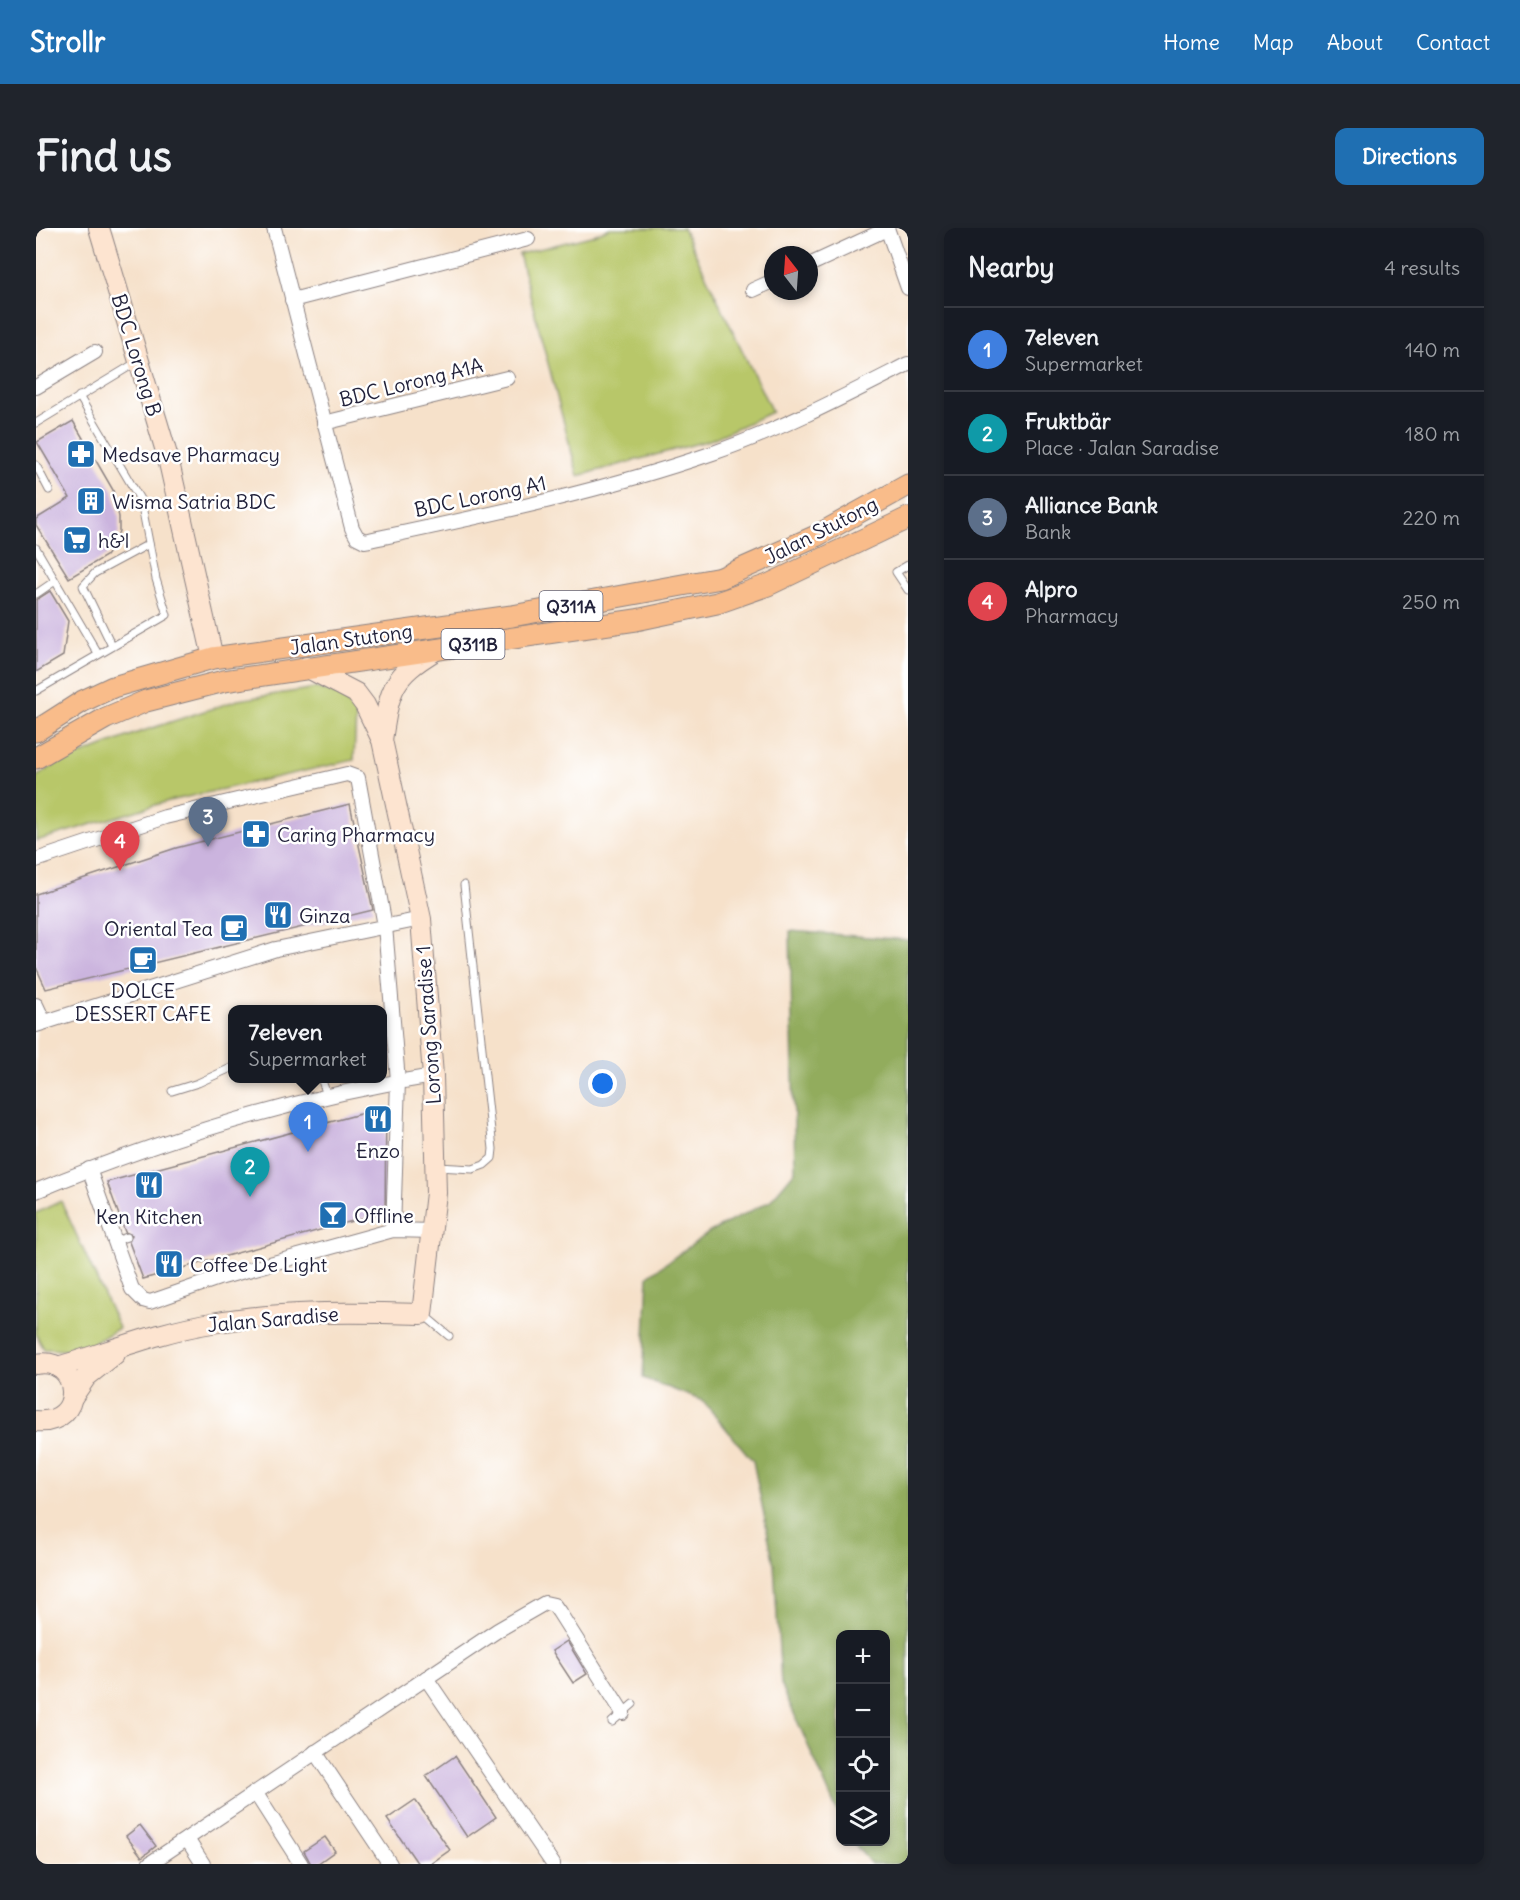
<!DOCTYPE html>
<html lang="en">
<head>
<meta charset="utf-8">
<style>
  :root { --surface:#171b24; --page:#20242c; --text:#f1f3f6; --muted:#9ea1a6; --line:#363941; --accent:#1f6fb2 }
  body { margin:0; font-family:Delius,sans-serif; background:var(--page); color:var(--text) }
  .controls { position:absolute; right:18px; bottom:18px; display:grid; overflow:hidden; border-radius:12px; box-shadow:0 3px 9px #0003 }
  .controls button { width:54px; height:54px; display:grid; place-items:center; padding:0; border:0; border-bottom:2px solid var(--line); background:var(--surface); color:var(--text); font:30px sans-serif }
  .compass { position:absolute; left:728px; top:18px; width:54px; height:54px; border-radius:50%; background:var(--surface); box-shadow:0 3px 9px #0003; rotate:343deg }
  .you { position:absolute; left:567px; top:856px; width:21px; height:21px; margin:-15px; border:4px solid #fff; border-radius:50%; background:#1a73e8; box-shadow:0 0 0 9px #1a73e833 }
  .badge { display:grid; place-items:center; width:39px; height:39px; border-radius:50%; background:var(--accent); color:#fff; font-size:20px; font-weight:700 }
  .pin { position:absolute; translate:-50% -50px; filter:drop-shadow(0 2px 3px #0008) }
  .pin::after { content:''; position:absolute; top:32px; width:21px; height:18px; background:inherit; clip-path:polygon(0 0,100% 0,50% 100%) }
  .popup { position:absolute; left:192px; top:777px; width:159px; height:78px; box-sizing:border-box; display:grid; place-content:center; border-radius:12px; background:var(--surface); filter:drop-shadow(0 2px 4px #0005); font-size:20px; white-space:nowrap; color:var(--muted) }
  .popup b { font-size:22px; color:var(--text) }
  .popup::after { content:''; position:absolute; left:50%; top:100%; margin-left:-12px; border:12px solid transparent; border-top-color:var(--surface) }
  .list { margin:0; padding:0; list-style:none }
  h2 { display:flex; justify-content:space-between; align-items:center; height:78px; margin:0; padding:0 24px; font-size:26px }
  h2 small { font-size:20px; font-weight:400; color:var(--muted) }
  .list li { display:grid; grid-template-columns:39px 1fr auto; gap:18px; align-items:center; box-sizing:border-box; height:84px; padding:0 24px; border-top:2px solid var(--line) }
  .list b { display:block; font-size:22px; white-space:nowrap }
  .list p { margin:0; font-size:20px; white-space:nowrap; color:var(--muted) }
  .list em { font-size:20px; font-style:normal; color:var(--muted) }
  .icon { flex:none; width:33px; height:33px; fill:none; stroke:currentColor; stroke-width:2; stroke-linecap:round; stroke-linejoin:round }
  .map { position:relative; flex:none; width:872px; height:1636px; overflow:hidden; border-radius:12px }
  header { display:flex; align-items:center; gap:36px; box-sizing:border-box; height:84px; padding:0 30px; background:var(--accent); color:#fff }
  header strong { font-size:28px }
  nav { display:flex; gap:33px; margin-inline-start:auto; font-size:21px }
  .intro { display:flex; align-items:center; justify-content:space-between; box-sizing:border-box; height:144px; padding:0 36px }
  h1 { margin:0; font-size:42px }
  .button { padding:15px 27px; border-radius:12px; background:var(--accent); color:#fff; font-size:21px; font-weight:700 }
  main { display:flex; gap:36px; padding:0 36px }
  aside { flex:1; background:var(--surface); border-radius:12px; box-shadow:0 3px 9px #0003 }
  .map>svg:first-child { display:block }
  .green { fill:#b8c769; stroke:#6d7452; stroke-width:1.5 }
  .forest { fill:#92ac5d; stroke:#5a674c; stroke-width:1.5 }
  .building { fill:#cbb4de }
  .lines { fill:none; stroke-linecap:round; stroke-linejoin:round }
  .lane-casing { stroke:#8c8282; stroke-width:9 }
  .street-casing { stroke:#8c8282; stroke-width:16 }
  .secondary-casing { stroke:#8c8282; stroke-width:22 }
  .primary-casing { stroke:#8c8282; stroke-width:23 }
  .lane { stroke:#fff; stroke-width:7 }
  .street { stroke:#fff; stroke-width:14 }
  .secondary { stroke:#fde4d0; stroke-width:20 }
  .primary { stroke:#f9bc8a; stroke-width:21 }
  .labels { text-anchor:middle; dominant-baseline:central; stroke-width:5; stroke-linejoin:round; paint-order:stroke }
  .shield { fill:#fff; stroke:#646476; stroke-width:1.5 }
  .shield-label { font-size:18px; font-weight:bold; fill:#22223b }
  .street-label { font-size:20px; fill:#22223b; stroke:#fff }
  .poi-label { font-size:20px; fill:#22223b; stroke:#fff; text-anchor:start }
</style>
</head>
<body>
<header>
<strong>Strollr</strong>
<nav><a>Home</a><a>Map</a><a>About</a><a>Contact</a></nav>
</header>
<div class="intro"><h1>Find us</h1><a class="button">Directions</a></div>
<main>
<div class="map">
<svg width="872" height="1636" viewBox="0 0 872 1636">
  <rect width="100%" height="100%" fill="#fff"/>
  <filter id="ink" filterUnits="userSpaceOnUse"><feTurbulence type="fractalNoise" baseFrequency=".0167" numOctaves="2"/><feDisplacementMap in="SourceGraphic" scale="12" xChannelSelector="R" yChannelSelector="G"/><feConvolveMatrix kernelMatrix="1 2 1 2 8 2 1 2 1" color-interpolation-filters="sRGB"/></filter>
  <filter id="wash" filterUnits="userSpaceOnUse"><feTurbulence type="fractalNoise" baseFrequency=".008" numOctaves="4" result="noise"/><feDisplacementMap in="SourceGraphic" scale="24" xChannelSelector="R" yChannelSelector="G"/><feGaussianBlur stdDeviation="1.35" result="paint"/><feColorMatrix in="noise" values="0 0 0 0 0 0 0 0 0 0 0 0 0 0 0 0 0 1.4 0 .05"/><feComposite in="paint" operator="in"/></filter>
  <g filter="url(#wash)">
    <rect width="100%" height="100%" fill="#f6e1ca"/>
    <g class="green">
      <polygon points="574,0 647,0 736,184 674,212 542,248 483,26 555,8"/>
      <polygon points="280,460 305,467 320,485 318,532 133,573 0,613 0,549 20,536 104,504 202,472"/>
      <polygon points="25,973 83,1100 45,1123 8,1121 0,1106 0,985"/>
    </g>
    <polygon class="forest" points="754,703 872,712 872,1636 835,1636 817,1614 850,1614 850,1406 804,1406 804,1590 745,1456 738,1336 717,1233 667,1173 607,1150 612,1048 674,1004 734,973 759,943"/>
    <g id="blocks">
      <g class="building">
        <polygon points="37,193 77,262 83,289 83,303 78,317 70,328 33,350 0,297 0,291 34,270 1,214"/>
        <polygon points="14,363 32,393 27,428 0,444 0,372"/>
        <polygon points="314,576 337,682 10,761 0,739 0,666 140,620"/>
        <polygon points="350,879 349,984 107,1051 93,1014 96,1007 89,1004 71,954"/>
        <polygon points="531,1413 551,1446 537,1455 516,1423"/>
        <polygon points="419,1528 460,1589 431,1609 390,1548"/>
        <polygon points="379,1572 414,1622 394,1636 382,1636 351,1591"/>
        <polygon points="104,1597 120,1618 106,1629 90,1608"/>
        <polygon points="289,1609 299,1623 281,1636 275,1636 268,1623"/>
      </g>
    </g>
  </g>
  <g filter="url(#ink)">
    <use href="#blocks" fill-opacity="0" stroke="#8c8282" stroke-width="1.5"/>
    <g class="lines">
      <g class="lane-casing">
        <g id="lane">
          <polyline points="0,195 101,134"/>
          <polyline points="0,237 13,262"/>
          <polyline points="0,320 62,426"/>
          <polyline points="872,337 860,344 872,362"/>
          <polyline points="0,366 19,353"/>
          <polyline points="76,418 47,358 59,345 113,316"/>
          <polyline points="0,463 131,387 120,351 105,273 43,168"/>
          <polyline points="285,850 291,867"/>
          <polyline points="136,863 162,855 197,839"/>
          <polyline points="402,939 437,941 448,937 456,930 457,921 428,657"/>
          <polyline points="79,1013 91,1009"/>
          <polyline points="388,1087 413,1108"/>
          <polyline points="576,1494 597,1476"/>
        </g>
      </g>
      <g class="street-casing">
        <g id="street">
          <path d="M238,0L316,300L321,309L329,313C447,288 564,264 677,225C744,202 809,168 872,136"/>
          <polyline points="851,0 872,60"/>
          <polyline points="773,37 851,1"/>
          <polyline points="717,62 737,53"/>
          <polyline points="256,72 492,11"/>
          <polyline points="0,159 59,124"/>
          <polyline points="288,195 471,150"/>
          <polyline points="0,632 129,589 311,546 322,550 349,698 362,853 357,1002"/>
          <polyline points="0,777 8,794"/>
          <polyline points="0,797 240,721 385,691"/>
          <polyline points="53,941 96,1061 107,1072 114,1074 183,1050 357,1002 397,1003"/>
          <path d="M0,963C128,910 260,869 397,848"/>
          <polyline points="390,1450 517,1636"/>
          <polyline points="279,1524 354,1636"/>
          <polyline points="219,1564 265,1636"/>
          <polyline points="151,1611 167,1636"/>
          <polyline points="113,1636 462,1402 509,1375 518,1377 523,1384 587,1485"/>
        </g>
      </g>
      <g class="secondary-casing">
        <g id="secondary">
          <polyline points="63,0 132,230 177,430"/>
          <path d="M346,512C354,461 355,449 400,422"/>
          <path d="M0,1136C45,1127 51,1198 0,1193"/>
          <path d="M22,1139C73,1124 124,1103 176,1095C245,1083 316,1084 386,1086L400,965L397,848L385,691L346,512L329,477L320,465L270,439"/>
          <polyline points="37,1168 50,1149 79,1126"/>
        </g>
      </g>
      <g class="primary-casing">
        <g id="primary">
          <polyline points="0,503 47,473 77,459 177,430 476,388 685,350 780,308 872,257"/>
          <polyline points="0,530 70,490 110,473 188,453 600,392 681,375 732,357 872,290"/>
        </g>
      </g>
      <use href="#lane" class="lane"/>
      <use href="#street" class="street"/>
      <use href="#secondary" class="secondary"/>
      <use href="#primary" class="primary"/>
    </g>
  </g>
  <defs>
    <g id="pharmacy-square" transform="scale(1.5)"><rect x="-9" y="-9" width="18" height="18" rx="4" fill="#1f6fb2" stroke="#fff"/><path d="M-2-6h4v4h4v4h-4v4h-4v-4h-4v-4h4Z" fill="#fff"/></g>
    <g id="building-square" transform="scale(1.5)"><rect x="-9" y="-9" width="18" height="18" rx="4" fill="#1f6fb2" stroke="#fff"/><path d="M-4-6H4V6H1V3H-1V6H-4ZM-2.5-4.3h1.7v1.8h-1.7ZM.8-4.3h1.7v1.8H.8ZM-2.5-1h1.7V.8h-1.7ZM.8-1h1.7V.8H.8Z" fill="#fff"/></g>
    <g id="supermarket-square" transform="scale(1.5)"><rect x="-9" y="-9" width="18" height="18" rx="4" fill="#1f6fb2" stroke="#fff"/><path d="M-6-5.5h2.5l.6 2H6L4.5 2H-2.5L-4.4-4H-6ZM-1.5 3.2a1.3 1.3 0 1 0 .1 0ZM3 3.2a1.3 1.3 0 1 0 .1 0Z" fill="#fff"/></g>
    <g id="restaurant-square" transform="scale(1.5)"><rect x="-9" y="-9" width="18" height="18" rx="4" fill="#1f6fb2" stroke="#fff"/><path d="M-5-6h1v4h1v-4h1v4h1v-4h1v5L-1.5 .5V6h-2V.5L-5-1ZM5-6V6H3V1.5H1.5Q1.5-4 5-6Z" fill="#fff"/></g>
    <g id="cafe-square" transform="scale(1.5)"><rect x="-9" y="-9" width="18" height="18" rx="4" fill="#1f6fb2" stroke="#fff"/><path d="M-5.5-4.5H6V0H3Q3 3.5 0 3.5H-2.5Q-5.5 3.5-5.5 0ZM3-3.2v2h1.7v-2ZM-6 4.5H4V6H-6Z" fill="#fff"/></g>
    <g id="bar-square" transform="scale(1.5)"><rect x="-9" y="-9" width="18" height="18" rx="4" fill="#1f6fb2" stroke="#fff"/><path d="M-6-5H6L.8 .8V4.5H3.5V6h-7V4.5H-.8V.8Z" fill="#fff"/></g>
  </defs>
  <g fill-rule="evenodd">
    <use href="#pharmacy-square" x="45" y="226"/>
    <use href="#building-square" x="55" y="273"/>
    <use href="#supermarket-square" x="41" y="312"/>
    <use href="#pharmacy-square" x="220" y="606"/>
    <use href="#restaurant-square" x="242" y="687"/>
    <use href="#cafe-square" x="198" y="700"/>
    <use href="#cafe-square" x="107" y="732"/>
    <use href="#restaurant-square" x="342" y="891"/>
    <use href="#restaurant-square" x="113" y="957"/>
    <use href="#bar-square" x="297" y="987"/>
    <use href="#restaurant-square" x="133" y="1036"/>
  </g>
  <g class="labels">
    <g class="shield">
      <rect x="503.5" y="363" width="63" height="30" rx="4.5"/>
      <rect x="405.5" y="401" width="63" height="30" rx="4.5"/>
    </g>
    <g class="shield-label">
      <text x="535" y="378">Q311A</text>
      <text x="437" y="416">Q311B</text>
    </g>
    <g class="street-label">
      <text transform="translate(101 127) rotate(73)">BDC Lorong B</text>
      <text transform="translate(375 154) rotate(-14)">BDC Lorong A1A</text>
      <text transform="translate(444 268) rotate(-12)">BDC Lorong A1</text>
      <text transform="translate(785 302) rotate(-27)">Jalan Stutong</text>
      <text transform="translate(315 411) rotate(-8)">Jalan Stutong</text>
      <text transform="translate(392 797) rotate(-94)">Lorong Saradise 1</text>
      <text transform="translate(237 1091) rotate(-5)">Jalan Saradise</text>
    </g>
    <g class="poi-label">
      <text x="66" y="226">Medsave Pharmacy</text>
      <text x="76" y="273">Wisma Satria BDC</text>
      <text x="62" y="312">h&amp;l</text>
      <text x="241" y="606">Caring Pharmacy</text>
      <text x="263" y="687">Ginza</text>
      <text x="177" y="700" text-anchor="end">Oriental Tea</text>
      <text x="107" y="762" text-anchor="middle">DOLCE<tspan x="107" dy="23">DESSERT CAFE</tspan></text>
      <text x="342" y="922" text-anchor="middle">Enzo</text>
      <text x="318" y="987">Offline</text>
      <text x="113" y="988" text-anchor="middle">Ken Kitchen</text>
      <text x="154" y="1036">Coffee De Light</text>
    </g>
  </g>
</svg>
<div class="controls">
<button>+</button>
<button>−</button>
<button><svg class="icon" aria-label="locate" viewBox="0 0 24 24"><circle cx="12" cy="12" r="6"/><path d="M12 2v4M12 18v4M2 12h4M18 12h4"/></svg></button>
<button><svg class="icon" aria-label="layers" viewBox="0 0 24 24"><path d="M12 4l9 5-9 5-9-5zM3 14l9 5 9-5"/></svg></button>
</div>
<svg class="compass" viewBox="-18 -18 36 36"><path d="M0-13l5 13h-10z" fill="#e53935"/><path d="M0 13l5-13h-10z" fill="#9ea1a6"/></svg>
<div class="you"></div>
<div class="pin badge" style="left:272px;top:924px;background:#3f7fe0">1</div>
<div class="popup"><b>7eleven</b>Supermarket</div>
<div class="pin badge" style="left:214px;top:969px;background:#0f9aa8">2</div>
<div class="pin badge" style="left:172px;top:619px;background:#5c6f8a">3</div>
<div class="pin badge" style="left:84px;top:643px;background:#e0444e">4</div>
</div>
<aside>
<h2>Nearby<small>4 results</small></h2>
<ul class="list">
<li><span class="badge" style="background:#3f7fe0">1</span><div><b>7eleven</b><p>Supermarket</p></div><em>140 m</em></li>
<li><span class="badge" style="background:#0f9aa8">2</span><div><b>Fruktbär</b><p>Place · Jalan Saradise</p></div><em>180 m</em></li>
<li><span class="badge" style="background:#5c6f8a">3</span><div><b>Alliance Bank</b><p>Bank</p></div><em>220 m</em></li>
<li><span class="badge" style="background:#e0444e">4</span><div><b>Alpro</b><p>Pharmacy</p></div><em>250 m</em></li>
</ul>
</aside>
</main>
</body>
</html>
